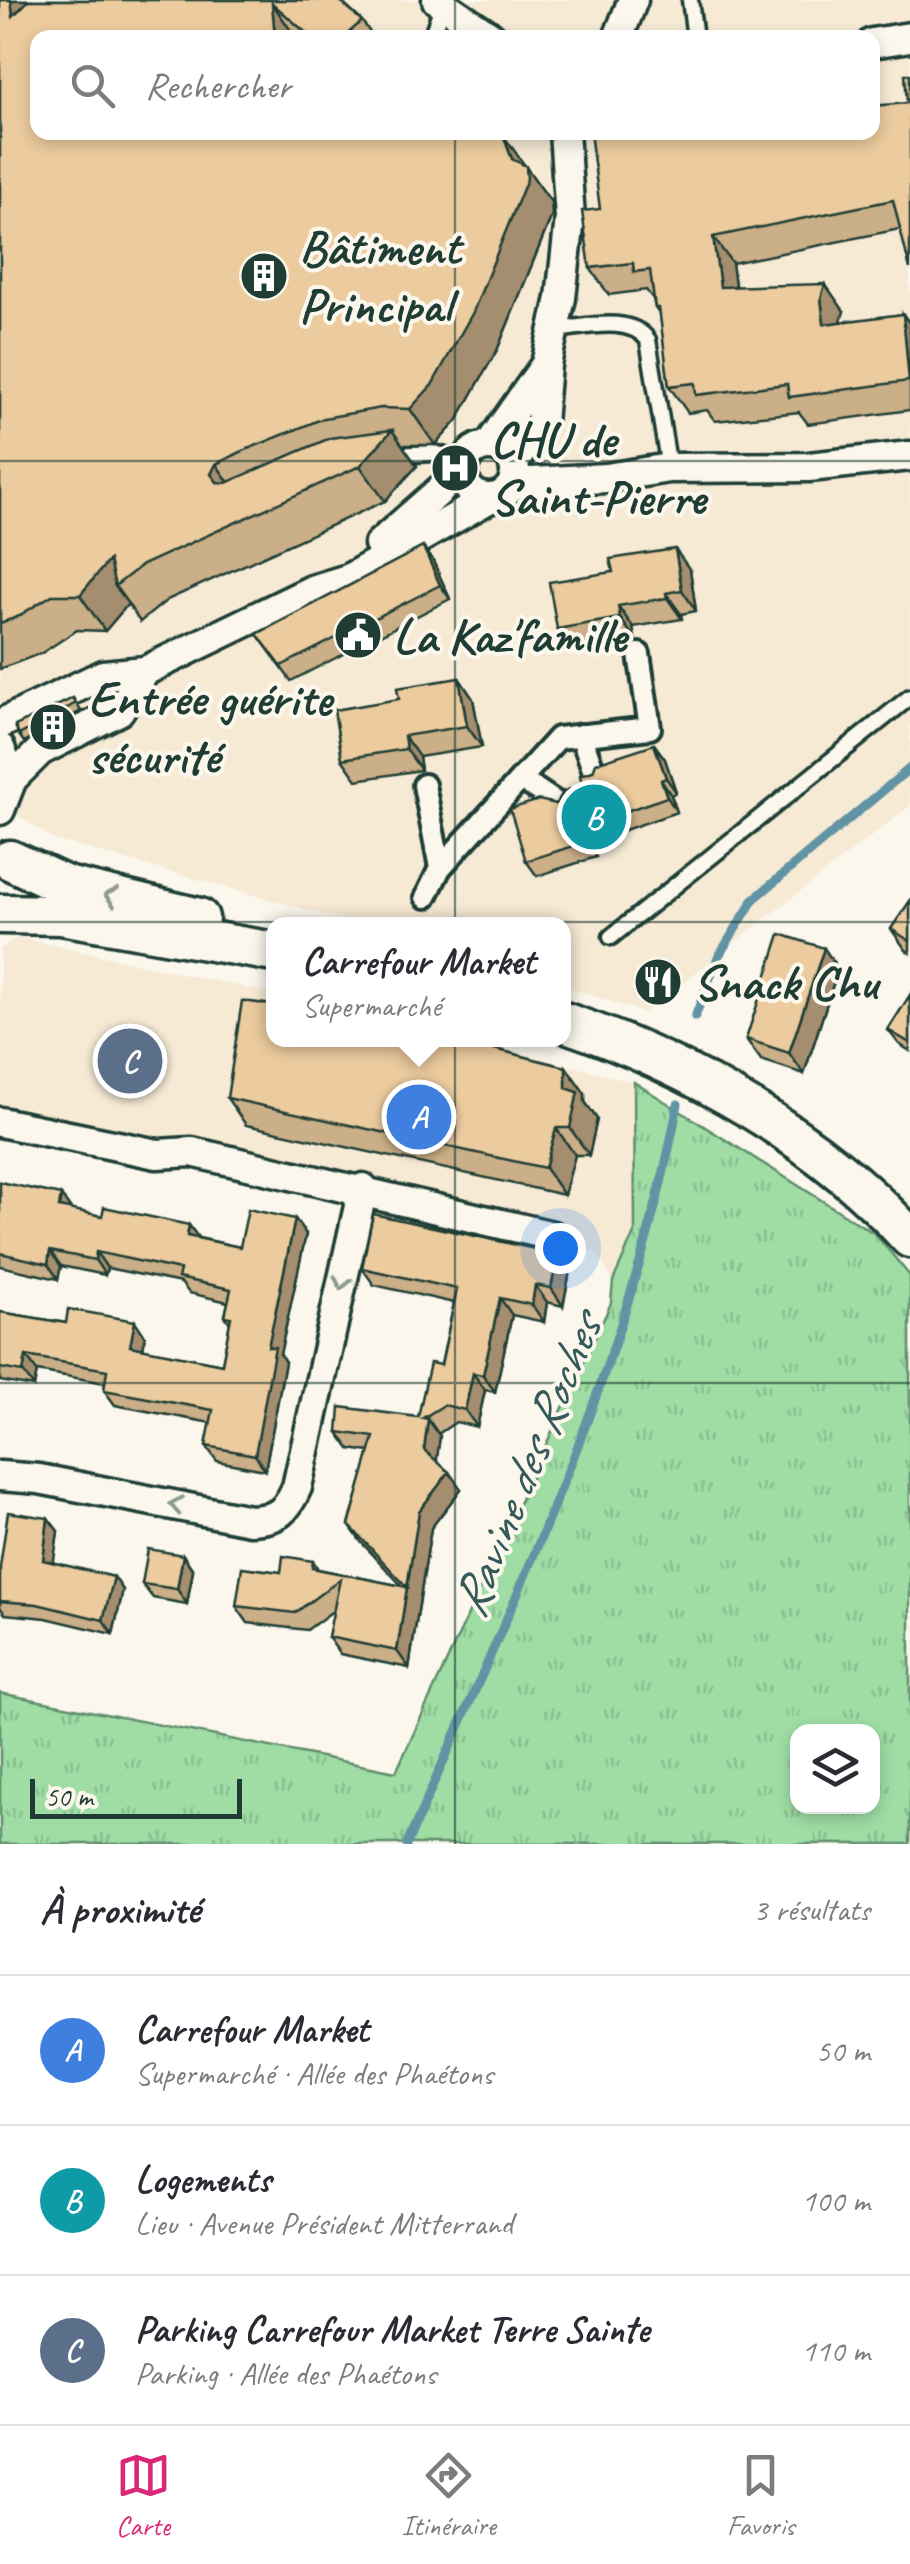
<!DOCTYPE html>
<html lang="fr">
<head>
<meta charset="utf-8">
<style>
  :root { --surface:#fff; --page:#f7f7f7; --text:#2b2b33; --muted:#7c7c81; --line:#e1e1e2; --accent:#db2777 }
  body { margin:0; font-family:Caveat,sans-serif; background:var(--page); color:var(--text) }
  .controls { position:absolute; right:30px; bottom:30px; display:grid; overflow:hidden; border-radius:20px; box-shadow:0 5px 15px #0003 }
  .controls button { width:90px; height:90px; display:grid; place-items:center; padding:0; border:0; border-bottom:2px solid var(--line); background:var(--surface); color:var(--text); font:50px sans-serif }
  .scale { position:absolute; left:30px; bottom:25px; width:212px; box-sizing:border-box; padding-left:10px; border:5px solid #1f3d34; border-top:0; font-size:28px; line-height:35px; white-space:nowrap; color:#1f3d34; -webkit-text-stroke:8px #fbf7ec; paint-order:stroke }
  .you { position:absolute; left:560px; top:1248px; width:35px; height:35px; margin:-25px; border:8px solid #fff; border-radius:50%; background:#1a73e8; box-shadow:0 0 0 15px #1a73e833 }
  .badge { display:grid; place-items:center; width:65px; height:65px; border-radius:50%; background:var(--accent); color:#fff; font-size:32px; font-weight:700 }
  .pin { position:absolute; translate:-50% -50%; border:5px solid #fff; box-shadow:0 2px 10px #0006 }
  .popup { position:absolute; left:266px; top:917px; width:305px; height:130px; box-sizing:border-box; display:grid; place-content:center; border-radius:20px; background:var(--surface); filter:drop-shadow(0 2px 8px #0005); font-size:32px; white-space:nowrap; color:var(--muted) }
  .popup b { font-size:38px; color:var(--text) }
  .popup::after { content:''; position:absolute; left:50%; top:100%; margin-left:-20px; border:20px solid transparent; border-top-color:var(--surface) }
  .list { margin:0; padding:0; list-style:none }
  h2 { display:flex; justify-content:space-between; align-items:center; height:130px; margin:0; padding:0 40px; font-size:42px }
  h2 small { font-size:32px; font-weight:400; color:var(--muted) }
  .list li { display:grid; grid-template-columns:65px 1fr auto; gap:30px; align-items:center; box-sizing:border-box; height:150px; padding:0 40px; border-top:2px solid var(--line) }
  .list b { display:block; font-size:38px; white-space:nowrap }
  .list p { margin:0; font-size:32px; white-space:nowrap; color:var(--muted) }
  .list em { font-size:32px; font-style:normal; color:var(--muted) }
  .icon { flex:none; width:55px; height:55px; fill:none; stroke:currentColor; stroke-width:2; stroke-linecap:round; stroke-linejoin:round }
  .map { position:relative; flex:none; width:910px; height:1844px; overflow:hidden }
  .search { position:absolute; background:var(--surface); box-shadow:0 5px 15px #0003; left:30px; right:30px; top:30px; height:110px; display:flex; align-items:center; gap:25px; box-sizing:border-box; padding:0 35px; border-radius:20px; color:var(--muted); font-size:38px }
  .sheet { height:580px; background:var(--surface) }
  nav { display:flex; justify-content:space-around; align-items:center; box-sizing:border-box; height:140px; border-top:2px solid var(--line); background:var(--surface); font-size:28px; color:var(--muted) }
  nav a { display:grid; justify-items:center; gap:5px }
  nav .on { color:var(--accent) }
  .map>svg:first-child { display:block }
  .built { fill:#f6ead5; fill-rule:evenodd }
  .park { fill:url(#park-tufts); stroke:#5f8d6c; stroke-width:2.5; fill-rule:evenodd }
  .lines { fill:none; stroke-linecap:round; stroke-linejoin:round }
  .stream { stroke:#6193a4; stroke-width:9 }
  .service-casing { stroke:#1f3d34; stroke-width:21 }
  .pedestrian-casing { stroke:#1f3d34; stroke-width:28 }
  .minor-casing { stroke:#1f3d34; stroke-width:35 }
  .secondary-casing { stroke:#1f3d34; stroke-width:45 }
  .service { stroke:#fbf7ec; stroke-width:14 }
  .pedestrian { stroke:#fbf7ec; stroke-width:20 }
  .minor { stroke:#fbf7ec; stroke-width:28 }
  .secondary { stroke:#fbf7ec; stroke-width:38 }
  .wall { fill:#cbaf88; stroke:#1f3d34; stroke-width:2.5 }
  .shaded-wall { fill:#a58e6f; stroke:#1f3d34; stroke-width:2.5 }
  .building { fill:#eccb9e; stroke:#1f3d34; stroke-width:2.5 }
  .oneway { stroke:#8d9a90 }
  .grid { fill:none; stroke:#1f3d34; stroke-width:2.5; stroke-opacity:0.55 }
  .labels { text-anchor:middle; dominant-baseline:central; stroke-width:8; stroke-linejoin:round; paint-order:stroke }
  .poi-label { font-size:50px; font-weight:bold; fill:#1f3d34; stroke:#fbf7ec; text-anchor:start }
  .water-label { font-size:52px; font-style:italic; fill:#355a59; stroke:#fbf7ec }
</style>
</head>
<body>
<div class="map">
<svg width="910" height="1844" viewBox="0 0 910 1844">
  <defs>
    <pattern id="park-tufts" width="24" height="20" patternUnits="userSpaceOnUse" patternTransform="scale(2.5)"><rect width="24" height="20" fill="#9fdda5"/><path d="M3 7l-1-3M5 7V3M7 7l1-3M15 17l-1-3M17 17v-4M19 17l1-3" fill="none" stroke="#88bf8f"/></pattern>
  </defs>
  <rect width="100%" height="100%" fill="#fbf7ec"/>
  <filter id="ink" filterUnits="userSpaceOnUse"><feTurbulence type="fractalNoise" baseFrequency=".01" numOctaves="2"/><feDisplacementMap in="SourceGraphic" scale="20" xChannelSelector="R" yChannelSelector="G"/><feConvolveMatrix kernelMatrix="1 2 1 2 8 2 1 2 1" color-interpolation-filters="sRGB"/></filter>
  <g filter="url(#ink)">
    <g class="built">
      <path d="M0,0H910V806L644,1013L564,986V924H358L54,840L0,803ZM38,38H872V132H38Z"/>
      <polygon points="18,937 274,994 274,1040 469,1040 634,1082 635,1231 613,1281 596,1252 0,1119 0,949"/>
    </g>
    <path class="park" d="M634,1082L875,1234L910,1276V1844H0V1693L396,1772L611,1303L613,1281L635,1231ZM798,1731H872V1806H798Z"/>
    <g class="lines">
      <g class="stream">
        <polyline points="695,1017 718,957 754,899 910,768"/>
        <path d="M407,1844C513,1602 629,1366 678,1104"/>
      </g>
      <g class="service-casing">
        <g id="service">
          <polyline points="690,0 695,38"/>
          <polyline points="431,38 443,3"/>
          <path d="M553,330C583,328 629,314 648,340L669,468"/>
          <polyline points="392,455 434,453 464,461"/>
          <polyline points="611,937 910,697"/>
        </g>
      </g>
      <g class="pedestrian-casing">
        <g id="pedestrian">
          <polyline points="581,735 594,772"/>
          <polyline points="521,779 561,806"/>
          <polyline points="424,785 440,868"/>
          <polyline points="426,897 440,868 558,738 650,728 639,654"/>
        </g>
      </g>
      <g class="minor-casing">
        <g id="minor">
          <polyline points="437,0 493,38"/>
          <polyline points="618,38 633,0"/>
          <polyline points="872,43 910,37"/>
          <polyline points="489,445 546,364"/>
          <circle cx="489" cy="472" r="26"/>
          <polyline points="514,462 541,423 546,364 561,298 570,218 564,132"/>
          <polyline points="513,483 606,478 669,468 809,467 910,456"/>
          <polyline points="379,544 462,471"/>
          <polyline points="0,724 103,675 145,671 312,590 348,579 488,499"/>
          <polyline points="0,748 12,779 0,810"/>
          <polyline points="12,779 40,751 119,711 145,671"/>
          <polyline points="0,1122 157,1154 192,1152 553,1236"/>
          <path d="M0,1476L39,1479L250,1520C278,1519 286,1512 297,1487L363,1188"/>
        </g>
      </g>
      <g class="secondary-casing">
        <g id="secondary">
          <polyline points="10,860 66,886 199,918"/>
          <polyline points="0,914 61,915 274,952"/>
          <path d="M564,1022C690,1065 820,1138 910,1238"/>
        </g>
      </g>
      <use href="#service" class="service"/>
      <use href="#pedestrian" class="pedestrian"/>
      <use href="#minor" class="minor"/>
      <use href="#secondary" class="secondary"/>
    </g>
    <g class="wall">
      <polygon points="0,0 339,0 362,21 374,38 38,38 524,165 551,202 552,215 498,348 457,421 435,445 402,445 417,466 385,501 167,600 140,622 128,604 105,631 77,630 42,653 0,669"/>
      <polygon points="910,74 900,229 732,263 735,286 844,311 840,322 910,324 910,410 808,424 799,412 715,421 707,410 688,413 669,386 661,317 655,308 653,299 646,290 609,295 590,268 872,132 907,103"/>
      <polygon points="423,547 433,561 450,599 291,681 257,634"/>
      <polygon points="690,570 696,611 681,614 682,619 633,627 635,639 572,650 557,629"/>
      <polygon points="459,678 473,699 482,747 419,757 421,770 357,780 342,759 399,699"/>
      <polygon points="73,698 81,711 24,742 19,735"/>
      <polygon points="654,744 665,759 676,792 671,795 677,812 604,837 607,847 593,851 596,857 537,876 526,861 556,804 582,786 593,771"/>
      <polygon points="910,901 910,953 906,950 891,929"/>
      <polygon points="838,969 804,1074 761,1060 746,1039"/>
      <polygon points="910,995 910,1051 899,1044 888,1030"/>
      <polygon points="566,1067 585,1094 585,1102 597,1119 589,1155 575,1155 564,1195 246,1125 227,1098"/>
      <polygon points="0,1182 71,1210 240,1247 295,1219 306,1234 280,1354 285,1362 265,1470 217,1461 206,1446 211,1423 115,1405 104,1390 105,1383 37,1371 34,1387 0,1381 0,1312 145,1336 143,1349 222,1364 230,1323 225,1316 228,1302 189,1293 181,1283 107,1268 105,1275 61,1266 58,1279 0,1266"/>
      <polygon points="558,1254 570,1271 563,1306 547,1302 544,1322 512,1315 495,1392 485,1390 477,1427 456,1422 438,1434 440,1436 436,1461 461,1489 431,1528 409,1668 340,1654 328,1637 334,1610 307,1630 248,1623 236,1606 281,1572 313,1561 318,1569 402,1586 361,1542 349,1525 370,1452 350,1449 338,1432 418,1417 441,1365 454,1303 374,1285 362,1268"/>
      <polygon points="48,1518 58,1531 53,1563 114,1577 123,1590 113,1634 46,1618 5,1614 0,1607 0,1567"/>
      <polygon points="183,1555 193,1570 187,1604 153,1598 142,1584"/>
    </g>
    <g class="shaded-wall">
      <polygon points="11,0 30,0 13,16"/>
      <polygon points="272,3 296,38 275,38"/>
      <polygon points="503,135 551,202 552,215 498,348 457,421 435,445 410,409 512,159"/>
      <polygon points="713,237 732,263 739,313 720,287"/>
      <polygon points="825,284 844,311 840,325 824,324 821,298"/>
      <polygon points="903,314 910,324 910,382 909,381"/>
      <polygon points="392,430 417,466 385,501 360,466"/>
      <polygon points="216,464 241,500 242,518 211,474"/>
      <polygon points="423,547 433,561 450,599 440,585"/>
      <polygon points="675,549 690,570 696,611 682,590"/>
      <polygon points="109,560 115,586 128,604 105,631 80,595"/>
      <polygon points="666,593 681,614 682,619 667,598"/>
      <polygon points="618,606 633,627 635,639 620,618"/>
      <polygon points="459,678 473,699 482,747 467,726"/>
      <polygon points="404,736 419,757 421,770 406,749"/>
      <polygon points="654,744 665,759 676,792 666,778"/>
      <polygon points="661,780 671,795 677,812 667,797"/>
      <polygon points="594,822 604,837 607,847 597,832"/>
      <polygon points="824,948 838,969 804,1074 789,1053"/>
      <polygon points="566,1067 585,1094 585,1102 597,1119 589,1155 570,1128 566,1088"/>
      <polygon points="556,1128 575,1155 564,1195 545,1168"/>
      <polygon points="61,1195 72,1211 59,1207"/>
      <polygon points="295,1219 306,1234 280,1354 285,1362 265,1470 255,1455 268,1347"/>
      <polygon points="189,1225 200,1240 187,1236"/>
      <polygon points="50,1251 61,1266 58,1279 48,1264"/>
      <polygon points="96,1252 107,1268 105,1275 95,1260"/>
      <polygon points="558,1254 570,1271 563,1306 551,1288"/>
      <polygon points="535,1285 547,1302 544,1322 532,1305"/>
      <polygon points="500,1298 512,1315 495,1392 483,1375"/>
      <polygon points="135,1321 145,1336 141,1362 130,1346"/>
      <polygon points="26,1356 37,1371 34,1387 23,1372"/>
      <polygon points="473,1373 485,1390 477,1427 465,1410"/>
      <polygon points="428,1419 440,1436 436,1467 424,1450"/>
      <polygon points="449,1472 461,1489 431,1528 409,1668 397,1651 419,1511"/>
      <polygon points="48,1518 58,1531 52,1574 43,1560"/>
      <polygon points="183,1555 193,1570 187,1604 177,1589"/>
      <polygon points="114,1577 123,1590 113,1634 103,1620"/>
    </g>
    <g class="building">
      <polygon points="0,0 11,0 13,16 29,0 339,0 362,21 343,38 312,38 272,3 275,38 38,38 38,132 495,132 503,135 512,159 526,166 527,179 473,312 432,385 410,409 381,408 324,418 243,451 216,464 211,474 217,482 226,483 330,438 392,430 360,466 142,565 115,586 109,560 80,595 52,595 17,617 0,623"/>
      <polygon points="905,74 910,74 910,269 893,200 713,237 720,287 825,284 821,298 824,324 903,314 909,381 789,397 787,384 696,395 695,383 669,386 659,308 655,308 650,270 634,272 633,263 590,268 582,211 600,209 590,132 872,132 872,106 907,103"/>
      <polygon points="423,547 440,585 281,666 257,634"/>
      <polygon points="675,549 682,590 666,593 667,598 618,606 620,618 557,629 549,582 613,572 610,559"/>
      <polygon points="459,678 467,726 404,736 406,749 342,759 334,710 399,699 397,688"/>
      <polygon points="73,698 76,703 19,735 15,726"/>
      <polygon points="654,744 666,778 661,780 667,797 594,822 597,832 583,836 586,842 526,861 510,809 539,800 556,804 564,791 582,786 580,775 593,771 596,763"/>
      <polygon points="910,901 910,941 891,929"/>
      <polygon points="780,934 824,948 789,1053 746,1039"/>
      <polygon points="910,995 910,1043 888,1030"/>
      <polygon points="242,1001 274,1005 274,1040 459,1040 566,1067 566,1088 578,1092 570,1128 556,1128 545,1168 227,1098"/>
      <polygon points="0,1182 61,1195 59,1207 102,1216 104,1207 189,1225 187,1236 240,1247 248,1209 295,1219 268,1347 275,1347 255,1455 206,1446 213,1410 104,1390 107,1370 26,1356 23,1372 0,1368 0,1312 66,1323 68,1309 135,1321 130,1346 222,1364 231,1317 225,1316 231,1289 178,1278 180,1270 96,1252 95,1260 50,1251 48,1264 0,1253"/>
      <polygon points="373,1214 558,1254 551,1288 535,1285 532,1305 500,1298 483,1375 473,1373 465,1410 444,1405 423,1418 428,1419 424,1450 449,1472 419,1511 397,1651 328,1637 340,1579 295,1613 236,1606 242,1567 281,1572 283,1556 313,1561 312,1568 407,1587 349,1525 374,1437 338,1432 340,1407 418,1417 430,1363 441,1365 457,1289 362,1268"/>
      <polygon points="8,1512 48,1518 43,1560 114,1577 103,1620 37,1604 0,1601 0,1567"/>
      <polygon points="148,1549 183,1555 177,1589 142,1584"/>
    </g>
    <defs><path id="oneway-chevron" d="M-2-3.5L2.5 0L-2 3.5" fill="none" stroke-width="1.6" stroke-linecap="round" stroke-linejoin="round" transform="scale(2.5)"/></defs>
    <g class="oneway">
      <use href="#oneway-chevron" transform="translate(111 896) rotate(-166)"/>
      <use href="#oneway-chevron" transform="translate(342 1283) rotate(102)"/>
      <use href="#oneway-chevron" transform="translate(176 1505) rotate(-169)"/>
    </g>
  </g>
  <path class="grid" d="M455,0V38M455,132V1844M0,461H910M0,922H910M0,1383H910"/>
  <defs>
    <g id="building-disc" transform="scale(2.5)"><circle r="9.5" fill="#1f3d34" stroke="#fbf7ec"/><path d="M-4-6H4V6H1V3H-1V6H-4ZM-2.5-4.3h1.7v1.8h-1.7ZM.8-4.3h1.7v1.8H.8ZM-2.5-1h1.7V.8h-1.7ZM.8-1h1.7V.8H.8Z" fill="#fff"/></g>
    <g id="hospital-disc" transform="scale(2.5)"><circle r="9.5" fill="#1f3d34" stroke="#fbf7ec"/><path d="M-5-5h3v3.5h4V-5h3V5h-3V1.5h-4V5h-3Z" fill="#fff"/></g>
    <g id="civic-disc" transform="scale(2.5)"><circle r="9.5" fill="#1f3d34" stroke="#fbf7ec"/><path d="M-.6-6.5H3V-4.5H.6V-3L4-1V1h2V6H-6V1h2V-1L-.6-3ZM-1.2 2.5V6h2.4V2.5Z" fill="#fff"/></g>
    <g id="restaurant-disc" transform="scale(2.5)"><circle r="9.5" fill="#1f3d34" stroke="#fbf7ec"/><path d="M-5-6h1v4h1v-4h1v4h1v-4h1v5L-1.5 .5V6h-2V.5L-5-1ZM5-6V6H3V1.5H1.5Q1.5-4 5-6Z" fill="#fff"/></g>
  </defs>
  <g fill-rule="evenodd">
    <use href="#building-disc" x="264" y="276"/>
    <use href="#hospital-disc" x="455" y="468"/>
    <use href="#civic-disc" x="358" y="635"/>
    <use href="#building-disc" x="53" y="727"/>
    <use href="#restaurant-disc" x="658" y="982"/>
  </g>
  <g class="labels">
    <g class="poi-label">
      <text x="299" y="247">Bâtiment<tspan x="299" dy="58">Principal</tspan></text>
      <text x="490" y="439">CHU de<tspan x="490" dy="58">Saint-Pierre</tspan></text>
      <text x="393" y="635">La Kaz'famille</text>
      <text x="88" y="698">Entrée guérite<tspan x="88" dy="58">sécurité</tspan></text>
      <text x="693" y="982">Snack Chu</text>
    </g>
    <g class="water-label">
      <text transform="translate(526 1466) rotate(-68)">Ravine des Roches</text>
    </g>
  </g>
</svg>
<div class="controls">
<button><svg class="icon" aria-label="layers" viewBox="0 0 24 24"><path d="M12 4l9 5-9 5-9-5zM3 14l9 5 9-5"/></svg></button>
</div>
<div class="scale">50 m</div>
<div class="you"></div>
<div class="pin badge" style="left:419px;top:1117px;background:#3f7fe0">A</div>
<div class="popup"><b>Carrefour Market</b>Supermarché</div>
<div class="pin badge" style="left:594px;top:817px;background:#0f9aa8">B</div>
<div class="pin badge" style="left:130px;top:1061px;background:#5c6f8a">C</div>
<div class="search"><svg class="icon" aria-label="search" viewBox="0 0 24 24"><circle cx="10" cy="10" r="6"/><path d="M15 15l6 6"/></svg>Rechercher</div>
</div>
<section class="sheet">
<h2>À proximité<small>3 résultats</small></h2>
<ul class="list">
<li><span class="badge" style="background:#3f7fe0">A</span><div><b>Carrefour Market</b><p>Supermarché · Allée des Phaétons</p></div><em>50 m</em></li>
<li><span class="badge" style="background:#0f9aa8">B</span><div><b>Logements</b><p>Lieu · Avenue Président Mitterrand</p></div><em>100 m</em></li>
<li><span class="badge" style="background:#5c6f8a">C</span><div><b>Parking Carrefour Market Terre Sainte</b><p>Parking · Allée des Phaétons</p></div><em>110 m</em></li>
</ul>
</section>
<nav>
<a class="on"><svg class="icon" aria-label="map" viewBox="0 0 24 24"><path d="M3 6l6-2 6 2 6-2v14l-6 2-6-2-6 2zM9 4v14M15 6v14"/></svg>Carte</a>
<a><svg class="icon" aria-label="directions" viewBox="0 0 24 24"><path d="M12 3l9 9-9 9-9-9zM9 14v-3h6M13 9l2 2-2 2"/></svg>Itinéraire</a>
<a><svg class="icon" aria-label="saved" viewBox="0 0 24 24"><path d="M7 4h10v16l-5-4-5 4z"/></svg>Favoris</a>
</nav>
</body>
</html>
